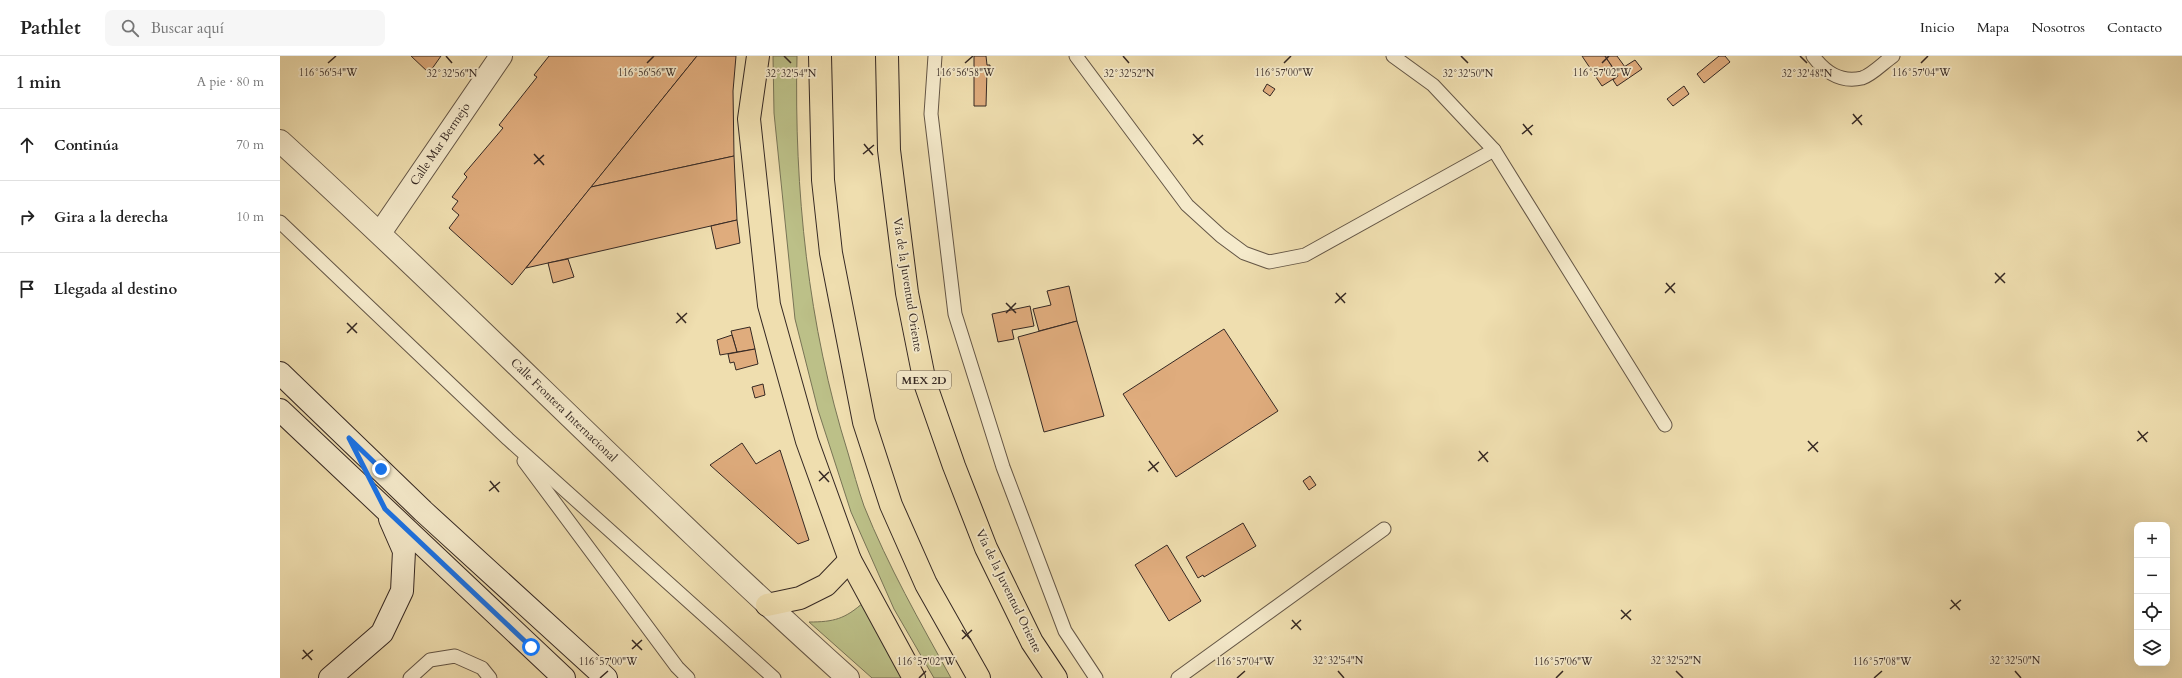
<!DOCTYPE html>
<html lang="es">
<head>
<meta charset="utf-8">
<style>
  :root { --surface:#fff; --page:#f6f6f6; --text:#222; --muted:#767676; --line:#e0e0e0 }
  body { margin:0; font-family:Cardo,serif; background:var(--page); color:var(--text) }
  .controls { position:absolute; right:12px; bottom:12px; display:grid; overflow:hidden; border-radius:8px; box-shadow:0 4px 16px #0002 }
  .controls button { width:36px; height:36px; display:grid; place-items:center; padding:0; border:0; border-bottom:1px solid var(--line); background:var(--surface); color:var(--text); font:20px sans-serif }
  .stop { position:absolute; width:12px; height:12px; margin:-9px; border:3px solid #1a73e8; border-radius:50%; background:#fff }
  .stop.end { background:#1a73e8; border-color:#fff; box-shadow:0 1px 4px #0008 }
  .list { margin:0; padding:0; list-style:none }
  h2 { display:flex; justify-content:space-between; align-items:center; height:52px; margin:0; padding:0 16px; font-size:17px }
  h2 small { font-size:13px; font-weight:400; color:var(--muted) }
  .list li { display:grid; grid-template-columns:26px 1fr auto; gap:12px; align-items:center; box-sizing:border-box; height:72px; padding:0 16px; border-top:1px solid var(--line) }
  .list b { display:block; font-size:15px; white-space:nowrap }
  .list em { font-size:13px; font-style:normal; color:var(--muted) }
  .icon { flex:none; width:22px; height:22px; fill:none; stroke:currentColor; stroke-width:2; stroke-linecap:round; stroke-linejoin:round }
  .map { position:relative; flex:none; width:1902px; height:622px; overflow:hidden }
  header { display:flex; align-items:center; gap:24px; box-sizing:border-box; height:56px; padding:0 20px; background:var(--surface); border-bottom:1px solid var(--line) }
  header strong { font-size:19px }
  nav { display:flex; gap:22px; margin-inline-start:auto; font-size:14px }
  .search { width:280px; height:36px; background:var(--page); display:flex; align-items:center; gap:10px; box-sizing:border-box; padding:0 14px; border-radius:8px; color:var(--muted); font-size:15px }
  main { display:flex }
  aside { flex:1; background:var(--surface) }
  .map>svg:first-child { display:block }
  .green { fill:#bcc088; stroke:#787456 }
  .building { fill:#dfac7d; stroke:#352823 }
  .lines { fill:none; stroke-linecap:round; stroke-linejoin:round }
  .lane-casing { stroke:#645646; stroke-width:15 }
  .street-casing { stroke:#645646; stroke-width:24 }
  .secondary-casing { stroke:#352823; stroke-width:24 }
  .highway-casing { stroke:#352823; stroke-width:24 }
  .lane { stroke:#f5eacb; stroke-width:13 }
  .street { stroke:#f5eacb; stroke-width:22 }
  .secondary { stroke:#f5eacb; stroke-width:22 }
  .highway { stroke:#efdeaf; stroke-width:22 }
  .route { stroke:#1a73e8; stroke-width:5 }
  .ticks { fill:none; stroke:#352823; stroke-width:1.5 }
  .labels { text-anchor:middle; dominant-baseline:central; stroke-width:3.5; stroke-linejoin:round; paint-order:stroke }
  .shield { fill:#f5eacb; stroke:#6f6255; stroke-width:1 }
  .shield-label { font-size:11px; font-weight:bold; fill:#352823 }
  .street-label { font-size:12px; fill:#352823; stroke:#f5eacb }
  .ticks-label { font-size:10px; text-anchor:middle; fill:#352823; stroke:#f5eacb; stroke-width:3.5; stroke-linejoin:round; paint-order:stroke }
</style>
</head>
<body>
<header>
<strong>Pathlet</strong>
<div class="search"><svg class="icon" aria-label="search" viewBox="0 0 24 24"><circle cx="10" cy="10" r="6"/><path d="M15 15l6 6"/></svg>Buscar aquí</div>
<nav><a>Inicio</a><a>Mapa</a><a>Nosotros</a><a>Contacto</a></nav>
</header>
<main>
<aside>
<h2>1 min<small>A pie · 80 m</small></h2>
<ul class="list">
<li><svg class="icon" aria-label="ahead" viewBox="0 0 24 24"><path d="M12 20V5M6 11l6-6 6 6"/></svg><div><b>Continúa</b></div><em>70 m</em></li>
<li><svg class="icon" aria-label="right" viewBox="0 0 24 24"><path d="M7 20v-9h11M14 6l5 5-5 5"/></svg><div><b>Gira a la derecha</b></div><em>10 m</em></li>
<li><svg class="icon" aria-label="arrive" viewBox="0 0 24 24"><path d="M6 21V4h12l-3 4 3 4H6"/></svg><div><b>Llegada al destino</b></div></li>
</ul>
</aside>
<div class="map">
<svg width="1902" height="622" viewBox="0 0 1902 622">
  <rect width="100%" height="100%" fill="#efdeaf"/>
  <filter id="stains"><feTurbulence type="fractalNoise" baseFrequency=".005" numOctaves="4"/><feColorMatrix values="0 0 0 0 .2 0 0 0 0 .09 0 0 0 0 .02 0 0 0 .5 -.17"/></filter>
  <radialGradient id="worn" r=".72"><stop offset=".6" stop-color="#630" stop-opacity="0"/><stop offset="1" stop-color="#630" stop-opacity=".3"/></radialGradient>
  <g class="green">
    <path d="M493,0H517C514,133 528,270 568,397C573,414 578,433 584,450C608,510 640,566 671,622H654L614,553L571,456L538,354L515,263L494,57Z"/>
    <path d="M584,546L624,622H592L529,566C554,566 565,563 584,546Z"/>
  </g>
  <g class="building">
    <polygon points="131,0 161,0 149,17"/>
    <polygon points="269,0 417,0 232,229 169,172 179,159 172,153 178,145 172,141 187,121 184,118 223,72 219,69 257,21 254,19"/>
    <polygon points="417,0 456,0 453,35 454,100 311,131"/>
    <polygon points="694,0 706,0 707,9 710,9 710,14 707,14 706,50 694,50"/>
    <polygon points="1302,0 1325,0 1338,20 1322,30"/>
    <polygon points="1325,0 1337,0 1345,11 1336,16"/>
    <polygon points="1439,0 1445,0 1450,6 1424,27 1417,18"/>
    <polygon points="1355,4 1362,13 1337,30 1333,24 1338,20 1336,16"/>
    <polygon points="987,28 995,33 990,40 983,35"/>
    <polygon points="1404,30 1409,38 1393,50 1387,43"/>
    <polygon points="454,100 457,164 246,212 311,131"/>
    <polygon points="457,164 460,187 436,193 431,170"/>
    <polygon points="288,203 294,221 273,227 268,207"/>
    <polygon points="789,230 797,265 759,275 753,253 771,249 767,235"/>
    <polygon points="750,250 754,270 732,274 734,283 718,286 712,258"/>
    <polygon points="797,265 824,360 764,376 738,281"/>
    <polygon points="470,271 475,293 457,296 451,275"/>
    <polygon points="944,273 998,355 896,421 843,338"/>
    <polygon points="452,279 457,296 440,299 437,284"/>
    <polygon points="475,293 478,308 456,314 454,306 450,307 448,298"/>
    <polygon points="483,328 485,339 475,342 472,331"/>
    <polygon points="462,387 476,408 500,394 529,484 518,488 430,409"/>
    <polygon points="1030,420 1036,429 1029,434 1023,425"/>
    <polygon points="963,467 976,490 924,521 923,519 918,522 906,501"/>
    <polygon points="887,489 921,545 889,565 855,509"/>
  </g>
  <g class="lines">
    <g class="lane-casing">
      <g id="lane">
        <polyline points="655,0 651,58 675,258 723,411 785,575 816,622"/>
        <polyline points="796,0 907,149 941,180 964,197 989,206 1025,199 1214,94"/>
        <polyline points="1113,0 1153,29 1214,94 1385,369"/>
        <path d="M1533,0C1545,16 1560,27 1582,22C1592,19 1604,6 1613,0"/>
        <polyline points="0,166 228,383 494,622"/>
        <polyline points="244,405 397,611 408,622"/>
        <polyline points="130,622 150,604 175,600 202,612 210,622"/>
        <polyline points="898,622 1104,473"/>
      </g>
    </g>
    <g class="street-casing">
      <g id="street">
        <path d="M0,85C193,261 374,448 568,622"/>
        <polyline points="100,177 221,0"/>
      </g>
    </g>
    <g class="secondary-casing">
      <g id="secondary">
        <polyline points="0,317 143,455 326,622"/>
        <polyline points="0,354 284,622"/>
        <polyline points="50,622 102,577 122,535 124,495 110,463"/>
      </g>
    </g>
    <g class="highway-casing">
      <g id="highway">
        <polyline points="478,0 469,63 489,249 527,385 570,504 634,622"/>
        <polyline points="540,0 543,124 551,197 584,366 611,449 646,528 699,622"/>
        <polyline points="607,0 609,94 627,237 645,327 674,410 706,492 752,586 776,622"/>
        <polyline points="487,549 520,542 546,529 570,504"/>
      </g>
    </g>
    <use href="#lane" class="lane"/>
    <use href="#street" class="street"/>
    <use href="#secondary" class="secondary"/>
    <use href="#highway" class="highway"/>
  </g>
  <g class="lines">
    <polyline class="route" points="101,413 69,382 105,453 251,591"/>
  </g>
  <path class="ticks" d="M166,0L172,7M504,0L511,7M843,0L849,7M1181,0L1188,7M1520,0L1527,7M48,7L56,0M367,7L374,0M685,7L693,0M1004,7L1011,0M1322,7L1329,0M1641,7L1648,0M1573,58L1582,69M1243,68L1252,79M1572,68L1582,59M913,78L923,89M1242,78L1253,69M584,88L593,99M913,88L923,79M254,98L264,109M583,98L594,89M254,108L264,99M1715,217L1725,227M1386,227L1395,237M1715,227L1725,217M1056,237L1065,247M1385,237L1395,227M726,247L736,257M1055,247L1066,237M397,257L406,267M726,257L736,247M67,267L77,277M396,267L407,257M67,277L77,267M1858,375L1867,386M1528,385L1538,396M1857,385L1868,376M1199,395L1208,406M1528,395L1538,386M869,405L878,416M1198,405L1208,396M539,415L549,426M868,415L879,406M210,425L219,436M539,425L549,416M209,435L220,426M1671,544L1680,554M1670,553L1681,544M1341,554L1351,564M1341,563L1351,554M1012,564L1021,574M1011,573L1021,564M682,574L691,584M682,583L692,574M352,584L362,594M352,593L362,584M23,594L32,604M22,603L33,594M1058,615L1064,622M1396,615L1403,622M1735,615L1741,622M320,622L328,615M639,622L646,615M957,622L965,615M1276,622L1283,615M1594,622L1602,615"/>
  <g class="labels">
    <rect class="shield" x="617" y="315" width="54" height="18" rx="3"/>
    <g class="shield-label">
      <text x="644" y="324">MEX 2D</text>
    </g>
    <g class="street-label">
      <text transform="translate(160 88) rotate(-56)">Calle Mar Bermejo</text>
      <text transform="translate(628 229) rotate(81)">Vía de la Juventud Oriente</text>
      <text transform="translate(284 354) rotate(44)">Calle Frontera Internacional</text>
      <text transform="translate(729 535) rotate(64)">Vía de la Juventud Oriente</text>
    </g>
  </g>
  <g class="ticks-label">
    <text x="48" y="20">116°56'54"W</text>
    <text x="367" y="20">116°56'56"W</text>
    <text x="685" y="20">116°56'58"W</text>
    <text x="1004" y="20">116°57'00"W</text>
    <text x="1641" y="20">116°57'04"W</text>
    <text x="1322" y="20">116°57'02"W</text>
    <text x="1188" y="21">32°32'50"N</text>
    <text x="1527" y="21">32°32'48"N</text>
    <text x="172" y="21">32°32'56"N</text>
    <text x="511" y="21">32°32'54"N</text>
    <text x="849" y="21">32°32'52"N</text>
    <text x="1058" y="608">32°32'54"N</text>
    <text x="1396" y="608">32°32'52"N</text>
    <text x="1735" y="608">32°32'50"N</text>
    <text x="328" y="609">116°57'00"W</text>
    <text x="646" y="609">116°57'02"W</text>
    <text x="965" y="609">116°57'04"W</text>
    <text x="1283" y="609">116°57'06"W</text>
    <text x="1602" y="609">116°57'08"W</text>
  </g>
  <rect width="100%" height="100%" filter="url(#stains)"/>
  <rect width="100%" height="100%" fill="url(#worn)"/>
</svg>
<div class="controls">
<button>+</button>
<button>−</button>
<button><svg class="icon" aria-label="locate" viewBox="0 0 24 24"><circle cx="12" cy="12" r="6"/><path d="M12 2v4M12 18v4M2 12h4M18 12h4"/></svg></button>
<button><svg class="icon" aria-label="layers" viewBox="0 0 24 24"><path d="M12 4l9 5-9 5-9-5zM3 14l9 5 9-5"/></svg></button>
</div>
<div class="stop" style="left:251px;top:591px"></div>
<div class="stop end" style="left:101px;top:413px"></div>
</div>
</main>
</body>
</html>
